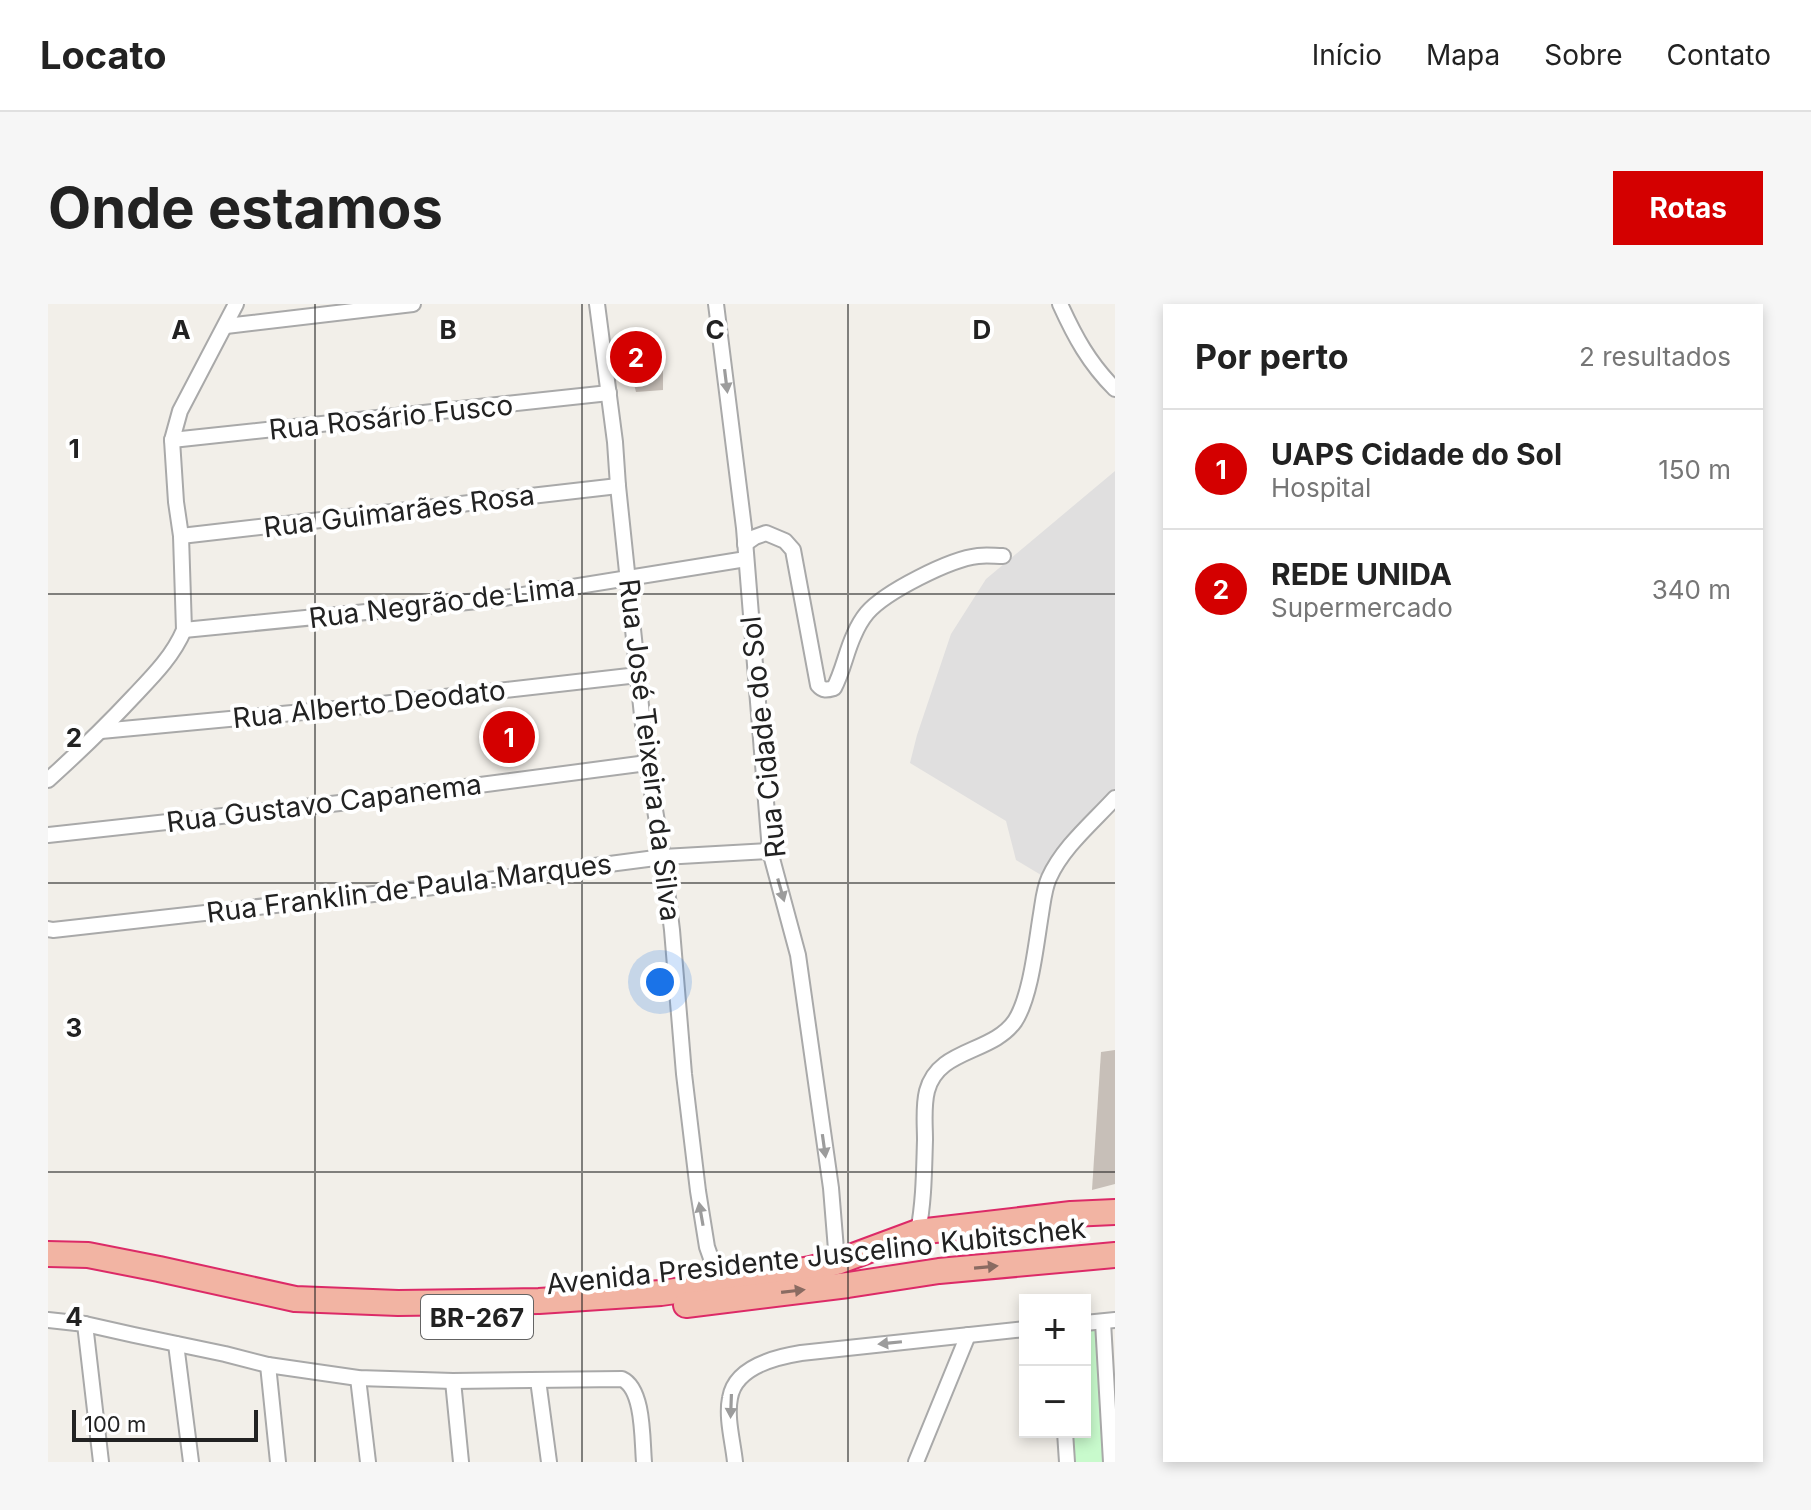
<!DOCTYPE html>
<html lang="pt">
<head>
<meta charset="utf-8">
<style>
  :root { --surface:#fff; --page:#f6f6f6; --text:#222; --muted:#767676; --line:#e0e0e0; --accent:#d40000 }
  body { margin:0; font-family:Inter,sans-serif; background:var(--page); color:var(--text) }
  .controls { position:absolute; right:24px; bottom:24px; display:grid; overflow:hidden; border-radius:0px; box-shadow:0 4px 12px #0003 }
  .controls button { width:72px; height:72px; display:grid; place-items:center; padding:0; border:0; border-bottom:2px solid var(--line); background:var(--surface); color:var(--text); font:40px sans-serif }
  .scale { position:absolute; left:24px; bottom:20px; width:186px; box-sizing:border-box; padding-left:8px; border:4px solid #222; border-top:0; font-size:22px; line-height:28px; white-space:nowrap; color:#222; -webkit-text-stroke:6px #fff; paint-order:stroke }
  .you { position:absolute; left:612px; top:678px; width:28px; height:28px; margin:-20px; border:6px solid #fff; border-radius:50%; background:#1a73e8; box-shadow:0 0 0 12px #1a73e833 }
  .badge { display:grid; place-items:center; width:52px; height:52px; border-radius:50%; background:var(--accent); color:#fff; font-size:26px; font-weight:700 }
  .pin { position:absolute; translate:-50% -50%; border:4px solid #fff; box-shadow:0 2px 8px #0006 }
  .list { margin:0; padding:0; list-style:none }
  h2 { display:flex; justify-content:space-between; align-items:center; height:104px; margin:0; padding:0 32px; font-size:34px }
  h2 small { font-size:26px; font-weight:400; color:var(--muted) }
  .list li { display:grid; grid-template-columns:52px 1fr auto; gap:24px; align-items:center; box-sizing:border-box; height:120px; padding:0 32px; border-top:2px solid var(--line) }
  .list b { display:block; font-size:30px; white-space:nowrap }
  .list p { margin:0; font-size:26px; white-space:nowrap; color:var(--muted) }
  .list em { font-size:26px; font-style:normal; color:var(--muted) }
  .map { position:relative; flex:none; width:1067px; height:1158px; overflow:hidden; border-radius:0px }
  header { display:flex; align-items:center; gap:48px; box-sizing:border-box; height:112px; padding:0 40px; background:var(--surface); border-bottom:2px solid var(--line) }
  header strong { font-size:38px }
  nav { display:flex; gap:44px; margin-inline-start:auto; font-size:28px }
  .intro { display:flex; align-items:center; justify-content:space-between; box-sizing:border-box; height:192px; padding:0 48px }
  h1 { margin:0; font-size:56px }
  .button { padding:20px 36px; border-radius:0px; background:var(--accent); color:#fff; font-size:28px; font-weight:700 }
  main { display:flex; gap:48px; padding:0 48px }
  aside { flex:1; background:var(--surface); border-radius:0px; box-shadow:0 4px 12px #0003 }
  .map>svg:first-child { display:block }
  .residential { fill:#e0dfdf }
  .park { fill:#c8facc }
  .building { fill:#c7bfb8 }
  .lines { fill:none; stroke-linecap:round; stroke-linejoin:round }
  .minor-casing { stroke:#a9a9a9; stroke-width:18 }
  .trunk-casing { stroke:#dc2a67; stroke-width:28 }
  .minor { stroke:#fff; stroke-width:14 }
  .trunk { stroke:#f2b4a3; stroke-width:24 }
  .oneway { fill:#9c9c9c }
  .oneway2 { fill:#8a6b62 }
  .grid { fill:none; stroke:#222; stroke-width:2; stroke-opacity:0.55 }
  .labels { text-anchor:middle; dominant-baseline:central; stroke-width:8; stroke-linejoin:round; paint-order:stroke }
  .shield { fill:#fff; stroke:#646464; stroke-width:2 }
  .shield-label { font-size:26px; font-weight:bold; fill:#222 }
  .street-label { font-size:28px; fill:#222; stroke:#fff }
  .grid-label { font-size:26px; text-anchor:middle; font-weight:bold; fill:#222; stroke:#fff; stroke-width:8; stroke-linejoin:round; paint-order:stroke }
</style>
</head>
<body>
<header>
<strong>Locato</strong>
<nav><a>Início</a><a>Mapa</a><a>Sobre</a><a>Contato</a></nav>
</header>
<div class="intro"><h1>Onde estamos</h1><a class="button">Rotas</a></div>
<main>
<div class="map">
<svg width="1067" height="1158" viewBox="0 0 1067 1158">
  <rect width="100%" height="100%" fill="#f2efe9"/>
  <polygon class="residential" points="1067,167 1067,497 998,574 968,556 958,517 862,459 869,431 903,330 938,275"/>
  <polygon class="park" points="1053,1016 1061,1158 1023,1158 1020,1128 1037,1128 1037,1018"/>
  <g class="building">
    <polygon points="596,44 600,66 615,64 615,86 588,88 577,45"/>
    <polygon points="1067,746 1067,880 1044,886 1053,748"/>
  </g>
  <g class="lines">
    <g class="minor-casing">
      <g id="minor">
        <polyline points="549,0 567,138 570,182 599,459 615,553 624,626 636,770 650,887 659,943 665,960 684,978"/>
        <polyline points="668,0 696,224 722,547 750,651 783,884 789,958"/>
        <path d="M1012,0C1027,33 1041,59 1067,85"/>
        <polyline points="178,22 365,0"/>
        <polyline points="124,136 561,89"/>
        <polyline points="133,232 570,182"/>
        <path d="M697,240L707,233L718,229L737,237L745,246L770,381C775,387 779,386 786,384C795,367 798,348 806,331C809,324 814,315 819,309C837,288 902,255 930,252C938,251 947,252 955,252"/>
        <polyline points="136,326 450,295 698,255"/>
        <polyline points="53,427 298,404 590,371"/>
        <path d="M0,476C30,449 59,421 86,392C105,372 125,352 136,326L133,232L128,198L124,136L132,107L188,0"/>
        <polyline points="0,531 310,497 599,459"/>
        <polyline points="0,625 5,626 370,585 615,553 722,547"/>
        <path d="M870,928C876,897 876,867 877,836C877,820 875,803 879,787C890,744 944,750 967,717C983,692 988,640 993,610C995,598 996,585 1001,574C1015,543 1044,519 1067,494"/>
        <path d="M0,1016L37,1020L86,1031L177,1050L220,1061L310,1074L405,1077L574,1075C596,1085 594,1136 596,1158"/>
        <polyline points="1055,1018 1063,1158"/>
        <polyline points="1037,1019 1067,1016"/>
        <polyline points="37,1020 53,1158"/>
        <polyline points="128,1040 143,1158"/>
        <polyline points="220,1061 230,1158"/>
        <polyline points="310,1074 320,1158"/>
        <polyline points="490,1076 501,1158"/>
        <polyline points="405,1077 413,1158"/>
        <polyline points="1017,1128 1019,1158"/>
        <path d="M687,1158C685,1138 678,1114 682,1094C687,1063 728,1053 753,1049L977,1025"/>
        <polyline points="868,1158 920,1031"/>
      </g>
    </g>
    <g class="trunk-casing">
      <g id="trunk">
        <polyline points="0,950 40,951 111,965 247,995 350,999 491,997 613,989 656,983 762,965 789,958 870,928 1023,910 1067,908"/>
        <polyline points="638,1001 800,981 891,967 1067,951"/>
      </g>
    </g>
    <use href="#minor" class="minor"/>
    <use href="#trunk" class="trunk"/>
  </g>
  <defs><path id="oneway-solid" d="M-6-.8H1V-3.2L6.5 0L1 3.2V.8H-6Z" transform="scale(2)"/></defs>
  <g class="oneway">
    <use href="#oneway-solid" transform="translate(678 77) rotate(83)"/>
    <use href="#oneway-solid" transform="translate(733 586) rotate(74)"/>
    <use href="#oneway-solid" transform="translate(776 842) rotate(82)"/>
    <use href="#oneway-solid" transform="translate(653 910) rotate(-100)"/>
    <use href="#oneway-solid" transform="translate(842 1039) rotate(174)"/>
    <use href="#oneway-solid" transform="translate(683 1102) rotate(92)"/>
  </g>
  <g class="oneway2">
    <use href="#oneway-solid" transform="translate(938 963) rotate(-5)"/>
    <use href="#oneway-solid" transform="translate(745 987) rotate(-7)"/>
  </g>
  <path class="grid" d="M267,0V1158M534,0V1158M800,0V1158M0,290H1067M0,579H1067M0,868H1067"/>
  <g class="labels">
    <rect class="shield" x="373" y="991" width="112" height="44" rx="6"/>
    <g class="shield-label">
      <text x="429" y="1013">BR-267</text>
    </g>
    <g class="street-label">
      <text transform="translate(343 113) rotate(-6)">Rua Rosário Fusco</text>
      <text transform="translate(351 207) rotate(-7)">Rua Guimarães Rosa</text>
      <text transform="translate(394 298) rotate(-7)">Rua Negrão de Lima</text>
      <text transform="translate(321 400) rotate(-6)">Rua Alberto Deodato</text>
      <text transform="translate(715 433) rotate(-96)">Rua Cidade do Sol</text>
      <text transform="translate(602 446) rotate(83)">Rua José Teixeira da Silva</text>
      <text transform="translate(276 499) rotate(-7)">Rua Gustavo Capanema</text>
      <text transform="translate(361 584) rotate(-7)">Rua Franklin de Paula Marques</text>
      <text transform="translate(768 952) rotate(-6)">Avenida Presidente Juscelino Kubitschek</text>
    </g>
  </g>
  <g class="grid-label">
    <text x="133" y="35">A</text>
    <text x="400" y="35">B</text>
    <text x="667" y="35">C</text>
    <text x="934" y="35">D</text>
    <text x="26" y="154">1</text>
    <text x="26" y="443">2</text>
    <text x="26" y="733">3</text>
    <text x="26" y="1022">4</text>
  </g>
</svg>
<div class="controls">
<button>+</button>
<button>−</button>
</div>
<div class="scale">100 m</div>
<div class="you"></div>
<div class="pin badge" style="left:461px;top:433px">1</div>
<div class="pin badge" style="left:588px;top:53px">2</div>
</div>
<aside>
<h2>Por perto<small>2 resultados</small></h2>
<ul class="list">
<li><span class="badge">1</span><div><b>UAPS Cidade do Sol</b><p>Hospital</p></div><em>150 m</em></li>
<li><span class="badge">2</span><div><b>REDE UNIDA</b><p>Supermercado</p></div><em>340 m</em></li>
</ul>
</aside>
</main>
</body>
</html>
